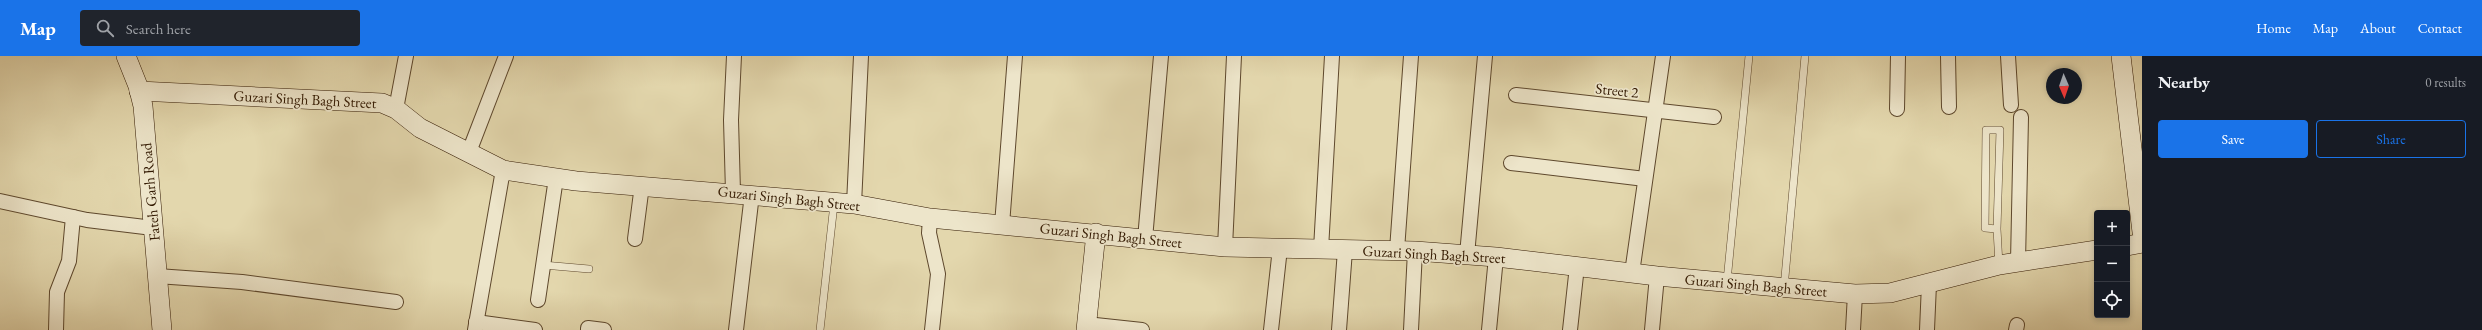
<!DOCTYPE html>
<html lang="en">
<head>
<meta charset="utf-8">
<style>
  :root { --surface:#171b24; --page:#20242c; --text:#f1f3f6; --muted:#9ea1a6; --line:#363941; --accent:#1a73e8 }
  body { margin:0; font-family:"EB Garamond",serif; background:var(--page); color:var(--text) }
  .controls { position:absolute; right:12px; bottom:12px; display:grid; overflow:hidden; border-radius:4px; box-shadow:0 2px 6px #0003 }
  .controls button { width:36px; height:36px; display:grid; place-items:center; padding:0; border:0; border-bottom:1px solid var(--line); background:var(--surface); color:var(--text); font:20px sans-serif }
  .compass { position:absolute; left:2046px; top:12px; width:36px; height:36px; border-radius:50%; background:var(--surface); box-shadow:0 2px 6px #0003; rotate:178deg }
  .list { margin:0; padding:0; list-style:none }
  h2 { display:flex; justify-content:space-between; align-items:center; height:52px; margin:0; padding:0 16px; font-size:17px }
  h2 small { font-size:13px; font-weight:400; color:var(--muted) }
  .actions { display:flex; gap:8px; padding:12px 16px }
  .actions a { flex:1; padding:9px 0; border:1px solid var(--accent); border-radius:4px; text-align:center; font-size:14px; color:var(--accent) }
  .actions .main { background:var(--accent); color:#fff }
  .icon { flex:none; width:22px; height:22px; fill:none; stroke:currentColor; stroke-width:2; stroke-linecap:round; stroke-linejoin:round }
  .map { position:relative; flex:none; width:2142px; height:274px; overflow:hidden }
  header { display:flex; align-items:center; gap:24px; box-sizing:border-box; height:56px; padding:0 20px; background:var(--accent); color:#fff }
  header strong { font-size:19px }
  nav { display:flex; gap:22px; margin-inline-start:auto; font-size:14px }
  .search { width:280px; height:36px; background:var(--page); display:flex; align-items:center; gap:10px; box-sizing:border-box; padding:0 14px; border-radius:4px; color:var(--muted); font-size:15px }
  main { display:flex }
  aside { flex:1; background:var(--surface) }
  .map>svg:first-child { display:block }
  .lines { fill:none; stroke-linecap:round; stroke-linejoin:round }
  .lane-casing { stroke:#5e482d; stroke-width:8 }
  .street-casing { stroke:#5e482d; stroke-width:16 }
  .secondary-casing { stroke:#321902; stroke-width:20 }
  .lane { stroke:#ede5ca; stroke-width:7 }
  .street { stroke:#ede5ca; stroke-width:14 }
  .secondary { stroke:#ede5ca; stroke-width:19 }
  .labels { text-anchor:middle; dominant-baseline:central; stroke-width:3.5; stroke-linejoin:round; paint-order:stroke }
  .street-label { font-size:15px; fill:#321902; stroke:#ede5ca }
</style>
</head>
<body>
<header>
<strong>Map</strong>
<div class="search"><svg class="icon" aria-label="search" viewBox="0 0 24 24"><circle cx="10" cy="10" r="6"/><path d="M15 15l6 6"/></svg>Search here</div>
<nav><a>Home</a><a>Map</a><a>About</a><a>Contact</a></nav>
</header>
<main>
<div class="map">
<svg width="2142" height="274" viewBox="0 0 2142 274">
  <rect width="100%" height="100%" fill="#e3d7ad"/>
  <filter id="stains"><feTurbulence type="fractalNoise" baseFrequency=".005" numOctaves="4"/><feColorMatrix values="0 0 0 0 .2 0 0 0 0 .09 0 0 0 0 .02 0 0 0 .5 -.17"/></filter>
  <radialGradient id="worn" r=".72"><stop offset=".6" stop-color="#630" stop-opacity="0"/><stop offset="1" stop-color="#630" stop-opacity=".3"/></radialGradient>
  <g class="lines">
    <g class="lane-casing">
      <g id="lane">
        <polyline points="1997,173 1985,172 1986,74 2000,74 1997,173 1999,209"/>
        <polyline points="543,209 589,213"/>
        <polyline points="1727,225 1749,0"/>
        <polyline points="1784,232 1805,0"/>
        <polyline points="820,274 834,148"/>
      </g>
    </g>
    <g class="street-casing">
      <g id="street">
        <polyline points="1948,0 1949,51"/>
        <polyline points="2008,0 2011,49"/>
        <polyline points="1516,39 1714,61"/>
        <polyline points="396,53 406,0"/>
        <polyline points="1897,53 1898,0"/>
        <polyline points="469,96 506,0"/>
        <polyline points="1511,107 1645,123"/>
        <polyline points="733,136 731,64 734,0"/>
        <polyline points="0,145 87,164 153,172"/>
        <polyline points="854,148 861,0"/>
        <polyline points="930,162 929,177 938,218 932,274"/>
        <polyline points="1002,169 1015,0"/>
        <polyline points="635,183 642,129"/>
        <polyline points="1145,183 1161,0"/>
        <polyline points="1225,191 1234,0"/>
        <polyline points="1321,193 1332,0"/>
        <polyline points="1397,194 1411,0"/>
        <polyline points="1467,199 1485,0"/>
        <polyline points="2018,206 2021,61"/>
        <polyline points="1632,217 1663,0"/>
        <polyline points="157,220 242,226 396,246"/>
        <polyline points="538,244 556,122"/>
        <polyline points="476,266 535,274"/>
        <polyline points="1086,268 1142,274"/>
        <polyline points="56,274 57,236 69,205 73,161"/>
        <polyline points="475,274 503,114"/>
        <polyline points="588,274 588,272 604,274"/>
        <polyline points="736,274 752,138"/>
        <polyline points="1271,274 1280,192"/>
        <polyline points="1339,274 1345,194"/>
        <polyline points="1411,274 1415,195"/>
        <polyline points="1489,274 1496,201"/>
        <polyline points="1570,274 1577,210"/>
        <polyline points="1652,274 1657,220"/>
        <polyline points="1853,274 1855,238"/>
        <polyline points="1927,274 1929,228"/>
        <polyline points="2016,274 2017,269"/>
      </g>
    </g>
    <g class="secondary-casing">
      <g id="secondary">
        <polyline points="126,0 138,30 143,50 162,274"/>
        <polyline points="2121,0 2142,176"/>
        <polyline points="139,35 382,47 396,53 420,72 503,114 576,125 854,148 930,162 1225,191 1415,195 1496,201 1657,220 1855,238 1890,237 1999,209 2097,194"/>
        <polyline points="2127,190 2142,187"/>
        <polyline points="1086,274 1096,177"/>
      </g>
    </g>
    <use href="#lane" class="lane"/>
    <use href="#street" class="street"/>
    <use href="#secondary" class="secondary"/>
  </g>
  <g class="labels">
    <g class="street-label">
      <text transform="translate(1617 34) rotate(6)">Street 2</text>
      <text transform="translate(305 43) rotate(3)">Guzari Singh Bagh Street</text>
      <text transform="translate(150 136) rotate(-95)">Fateh Garh Road</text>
      <text transform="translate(789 142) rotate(6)">Guzari Singh Bagh Street</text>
      <text transform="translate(1111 179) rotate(6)">Guzari Singh Bagh Street</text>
      <text transform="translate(1434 198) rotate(3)">Guzari Singh Bagh Street</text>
      <text transform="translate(1756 229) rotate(5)">Guzari Singh Bagh Street</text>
    </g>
  </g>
  <rect width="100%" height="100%" filter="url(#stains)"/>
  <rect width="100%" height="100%" fill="url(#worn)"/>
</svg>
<div class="controls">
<button>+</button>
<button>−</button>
<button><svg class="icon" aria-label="locate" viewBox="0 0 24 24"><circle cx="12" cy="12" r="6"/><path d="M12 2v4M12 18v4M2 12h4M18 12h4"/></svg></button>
</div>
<svg class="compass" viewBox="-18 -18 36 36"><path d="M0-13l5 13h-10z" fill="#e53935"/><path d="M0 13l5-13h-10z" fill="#9ea1a6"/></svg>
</div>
<aside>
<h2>Nearby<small>0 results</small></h2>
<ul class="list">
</ul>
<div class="actions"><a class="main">Save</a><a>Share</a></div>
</aside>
</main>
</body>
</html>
